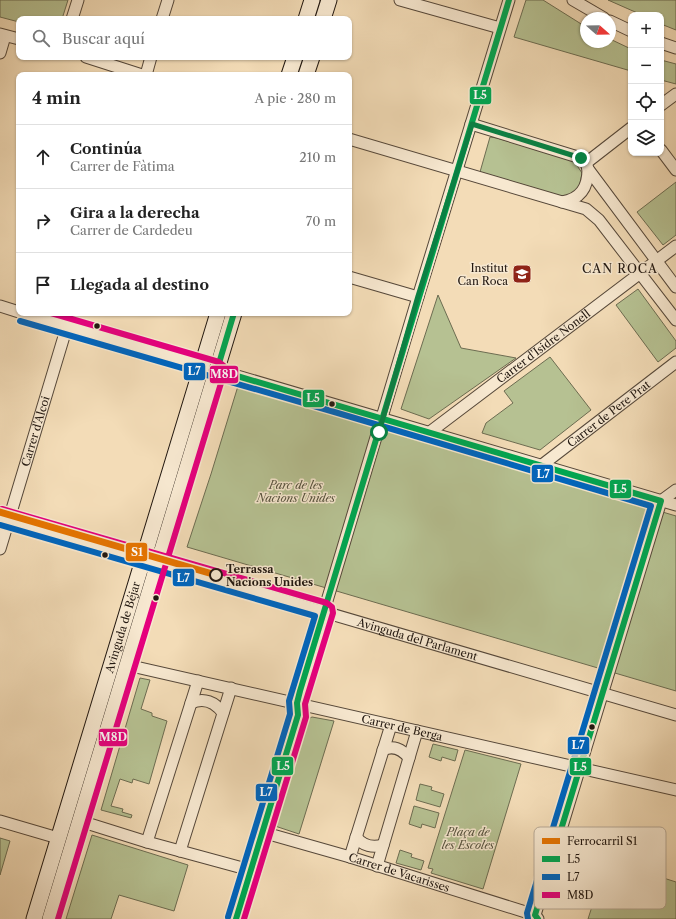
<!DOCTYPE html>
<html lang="es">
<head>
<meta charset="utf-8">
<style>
  :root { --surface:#fff; --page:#f6f6f6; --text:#222; --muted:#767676; --line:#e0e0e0 }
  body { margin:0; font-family:"Libre Caslon Text",serif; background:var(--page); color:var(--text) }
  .controls { position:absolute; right:12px; top:12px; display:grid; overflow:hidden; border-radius:8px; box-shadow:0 1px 3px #0004 }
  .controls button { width:36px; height:36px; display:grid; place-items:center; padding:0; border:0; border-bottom:1px solid var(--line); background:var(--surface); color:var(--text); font:20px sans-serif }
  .compass { position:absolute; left:580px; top:12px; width:36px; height:36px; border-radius:50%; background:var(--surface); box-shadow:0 1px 3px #0004; rotate:110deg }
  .stop { position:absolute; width:12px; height:12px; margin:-9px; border:3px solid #0b8043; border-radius:50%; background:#fff }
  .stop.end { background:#0b8043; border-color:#fff; box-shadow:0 1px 4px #0008 }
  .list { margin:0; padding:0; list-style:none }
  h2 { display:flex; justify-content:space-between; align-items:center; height:52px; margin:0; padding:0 16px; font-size:17px }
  h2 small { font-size:13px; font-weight:400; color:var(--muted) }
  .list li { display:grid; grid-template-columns:26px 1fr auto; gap:12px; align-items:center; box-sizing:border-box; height:64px; padding:0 16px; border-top:1px solid var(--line) }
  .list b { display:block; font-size:15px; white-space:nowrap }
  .list p { margin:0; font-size:13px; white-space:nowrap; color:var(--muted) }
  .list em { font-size:13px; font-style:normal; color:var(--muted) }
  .icon { flex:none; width:22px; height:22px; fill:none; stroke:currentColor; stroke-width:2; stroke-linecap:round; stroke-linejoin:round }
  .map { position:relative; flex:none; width:676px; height:919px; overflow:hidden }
  .search { position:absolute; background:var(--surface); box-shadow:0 1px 3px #0004; left:16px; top:16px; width:336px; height:44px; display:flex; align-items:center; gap:10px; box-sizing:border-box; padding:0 14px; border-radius:8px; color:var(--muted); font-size:15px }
  .panel { position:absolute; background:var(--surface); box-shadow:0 1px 3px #0004; left:16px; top:72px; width:336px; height:244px; border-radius:8px }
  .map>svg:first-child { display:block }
  .green { fill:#b6c192; stroke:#6c6c51 }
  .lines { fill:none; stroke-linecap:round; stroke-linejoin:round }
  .minor-casing { stroke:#56483a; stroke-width:13 }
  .secondary-casing { stroke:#211710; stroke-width:17 }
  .minor { stroke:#f7e8d0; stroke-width:11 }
  .secondary { stroke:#f7e8d0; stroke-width:15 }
  .bus-1-casing { stroke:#f7e8d0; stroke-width:9 }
  .bus-2-casing { stroke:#f7e8d0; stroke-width:9 }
  .bus-3-casing { stroke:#f7e8d0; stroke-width:9 }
  .bus-1 { stroke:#00a651; stroke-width:6 }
  .bus-2 { stroke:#0065bd; stroke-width:6 }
  .bus-3 { stroke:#e5007d; stroke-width:6 }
  .rail-1-casing { stroke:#f7e8d0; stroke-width:10 }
  .rail-1 { stroke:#e57401; stroke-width:7 }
  .route { stroke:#0b8043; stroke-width:5 }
  .bus-dot { fill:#211710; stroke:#f7e8d0; stroke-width:1.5 }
  .stop-dot { fill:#f7e8d0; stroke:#211710; stroke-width:2 }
  .labels { text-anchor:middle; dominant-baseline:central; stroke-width:3; stroke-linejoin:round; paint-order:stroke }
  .poi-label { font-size:11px; fill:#211710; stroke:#f7e8d0; text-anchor:end }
  .street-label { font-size:11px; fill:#211710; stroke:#f7e8d0 }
  .park-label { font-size:11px; font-style:italic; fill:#55523e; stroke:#f7e8d0 }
  .stop-label { font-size:11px; font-weight:bold; fill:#211710; stroke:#f7e8d0; text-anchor:start }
  .neighbourhood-label { font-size:12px; letter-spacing:1px; fill:#211710; stroke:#f7e8d0 }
  .key { fill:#f7e8d0; stroke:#b7a996; stroke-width:1 }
  .key-label { font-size:11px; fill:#211710 }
  .line-badge { stroke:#f7e8d0; stroke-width:1.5 }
  .badge-label { font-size:11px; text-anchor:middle; font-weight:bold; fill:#fff }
</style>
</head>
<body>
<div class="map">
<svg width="676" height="919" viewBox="0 0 676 919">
  <rect width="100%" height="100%" fill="#f3dcb7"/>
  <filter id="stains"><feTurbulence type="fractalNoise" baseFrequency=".005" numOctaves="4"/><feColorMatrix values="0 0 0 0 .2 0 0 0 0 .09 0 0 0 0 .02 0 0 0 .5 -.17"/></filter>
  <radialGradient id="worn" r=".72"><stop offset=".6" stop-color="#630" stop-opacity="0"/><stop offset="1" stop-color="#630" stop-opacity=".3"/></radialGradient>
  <g class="green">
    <polygon points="0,0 68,0 62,19 19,19 19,22 0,17"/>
    <polygon points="526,0 543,0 586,27 586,42 610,42 610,39 631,49 631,71 514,37"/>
    <polygon points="608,0 676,0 676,30 661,24 661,15 642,15"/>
    <polygon points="661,60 676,64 676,84 661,80"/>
    <polygon points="490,137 497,138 574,161 582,173 579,189 564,197 480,172"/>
    <polygon points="676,182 676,235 663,245 637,212"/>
    <polygon points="638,289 676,341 676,348 658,362 616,305"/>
    <polygon points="438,295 461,348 516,358 429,419 401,409"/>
    <polygon points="550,357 591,410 540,450 482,433 486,423 513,403 504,391"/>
    <polygon points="238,386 676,516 676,691 187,547 211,474"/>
    <polygon points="140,678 150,680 141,709 152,713 152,716 167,721 149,784 133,779 132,783 120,779 111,806 123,809 122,812 132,815 131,818 101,810"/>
    <polygon points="312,717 334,721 299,834 275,826 308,719"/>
    <polygon points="433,744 458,750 455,761 442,757 441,761 429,757"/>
    <polygon points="465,750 521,764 483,889 431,873 433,869 428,868"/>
    <polygon points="420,784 432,787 431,790 444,794 440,807 416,800"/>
    <polygon points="414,806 439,813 435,828 422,824 421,828 409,824"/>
    <polygon points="92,835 188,865 174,911 119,895 111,919 66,919"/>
    <polygon points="0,838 10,841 0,875"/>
    <polygon points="400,850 412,854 411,857 424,861 421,870 396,863"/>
    <polygon points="607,860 676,882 676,919 588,919"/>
  </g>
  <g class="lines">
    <g class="minor-casing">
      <g id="minor">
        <polyline points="400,0 500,28"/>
        <polyline points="573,0 604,18"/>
        <polyline points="72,19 78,0"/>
        <polyline points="162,19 168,0"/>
        <polyline points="610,21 631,31"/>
        <polyline points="0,34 19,39"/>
        <polyline points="661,43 676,48"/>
        <polyline points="0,53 5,36"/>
        <polyline points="86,57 142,75"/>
        <polyline points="146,75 151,57"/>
        <polyline points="661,105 676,94"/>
        <polyline points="471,124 581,158 586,163"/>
        <polyline points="349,139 586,209 599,220 676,320"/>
        <polyline points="661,150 676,170"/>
        <polyline points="586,163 588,169 676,287"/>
        <polyline points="586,163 631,128"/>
        <path d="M562,202C581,199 588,187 588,169"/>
        <polyline points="349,277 418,297"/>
        <polyline points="0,306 19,312"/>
        <polyline points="22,313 202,365"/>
        <polyline points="217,370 676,505"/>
        <path id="s1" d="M430,432L676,246"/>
        <path id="s2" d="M542,465L676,362"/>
        <polyline points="661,501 676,490"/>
        <path id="s3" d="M0,517L676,715"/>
        <path id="s4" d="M0,549L71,313"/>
        <path id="s5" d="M127,665L676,790"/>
        <path d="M191,703C204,697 215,702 223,713"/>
        <path d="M383,750C393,745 402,749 409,758"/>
        <polyline points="0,821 58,838"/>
        <polyline points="80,821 147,842 250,870"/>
        <path id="s6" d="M262,832L350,857L535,915L534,919"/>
        <path d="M356,837C363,846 373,848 383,845"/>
        <polyline points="147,842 198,681"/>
        <polyline points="180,851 231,688"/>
        <polyline points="350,857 391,725"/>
        <polyline points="377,866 417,731"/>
        <polyline points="236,919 298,715 297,703 300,691 418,297 509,0"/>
        <polyline points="538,919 535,915 661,501"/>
      </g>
    </g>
    <g class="secondary-casing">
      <g id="secondary">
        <polyline points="306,19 312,0"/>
        <polyline points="323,19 329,0"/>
        <polyline points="289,75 295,57"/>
        <polyline points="306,75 312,57"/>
        <path id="s7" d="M34,919L218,313"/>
        <polyline points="50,919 234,313"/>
      </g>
    </g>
    <use href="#minor" class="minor"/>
    <use href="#secondary" class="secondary"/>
    <g class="bus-1-casing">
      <g id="bus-1">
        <polyline points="234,313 217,370 661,501 535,915 538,919"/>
        <polyline points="236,919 298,715 297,703 300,691 509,0"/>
      </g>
    </g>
    <g class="bus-2-casing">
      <g id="bus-2">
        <polyline points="20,321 331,411 651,506 527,913 528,919"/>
        <polyline points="0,525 315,616 289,701 290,714 228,917"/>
      </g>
    </g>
    <g class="bus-3-casing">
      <g id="bus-3">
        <polyline points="51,313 219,362 224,366 225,370 58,919"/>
        <polyline points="2,509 327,603 332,607 333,613 305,704 306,717 244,919"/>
      </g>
    </g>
    <use href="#bus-1" class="bus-1"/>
    <use href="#bus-2" class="bus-2"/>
    <use href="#bus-3" class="bus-3"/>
    <g class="rail-1-casing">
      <polyline id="rail-1" points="0,512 216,575"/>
    </g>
    <use href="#rail-1" class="rail-1"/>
  </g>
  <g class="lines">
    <polyline class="route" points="379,432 418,296 472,124 581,158"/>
  </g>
  <defs>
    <g id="school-square" transform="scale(1)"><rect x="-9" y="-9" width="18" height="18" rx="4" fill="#8f2418" stroke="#f7e8d0"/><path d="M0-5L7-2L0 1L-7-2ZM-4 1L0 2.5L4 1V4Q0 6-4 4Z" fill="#fff"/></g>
  </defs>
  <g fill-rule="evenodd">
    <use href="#school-square" x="522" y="274"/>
  </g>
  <g class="bus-dot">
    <circle cx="97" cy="326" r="3.5"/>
    <circle cx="332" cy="404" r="3.5"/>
    <circle cx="105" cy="555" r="3.5"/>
    <circle cx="156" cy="598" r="3.5"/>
    <circle cx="592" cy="727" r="3.5"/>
  </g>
  <circle class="stop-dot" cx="216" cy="575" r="6"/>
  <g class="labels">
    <g class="poi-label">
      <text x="508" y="268">Institut<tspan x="508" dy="13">Can Roca</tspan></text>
    </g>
    <g class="street-label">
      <text stroke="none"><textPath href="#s1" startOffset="142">Carrer d'Isidre Nonell</textPath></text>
      <text stroke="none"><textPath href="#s2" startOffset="84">Carrer de Pere Prat</textPath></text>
      <text stroke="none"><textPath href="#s4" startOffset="123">Carrer d'Alcoi</textPath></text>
      <text stroke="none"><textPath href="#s7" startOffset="305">Avinguda de Béjar</textPath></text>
      <text stroke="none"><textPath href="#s3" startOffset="435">Avinguda del Parlament</textPath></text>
      <text stroke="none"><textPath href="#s5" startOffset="282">Carrer de Berga</textPath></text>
      <text stroke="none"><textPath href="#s6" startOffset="143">Carrer de Vacarisses</textPath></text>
    </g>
    <g class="park-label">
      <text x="296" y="485">Parc de les<tspan x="296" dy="13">Nacions Unides</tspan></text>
      <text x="468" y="832">Plaça de<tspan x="468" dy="13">les Escoles</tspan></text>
    </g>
    <g class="stop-label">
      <text x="226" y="569">Terrassa<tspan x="226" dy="13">Nacions Unides</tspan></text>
    </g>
    <g class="neighbourhood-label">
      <text x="620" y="268">CAN ROCA</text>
    </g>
  </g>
  <rect x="534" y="827" width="132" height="82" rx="6" class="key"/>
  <rect x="542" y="838" width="18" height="6" fill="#e57401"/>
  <rect x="542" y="856" width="18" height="6" fill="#00a651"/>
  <rect x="542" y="874" width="18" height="6" fill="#0065bd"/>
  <rect x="542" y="892" width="18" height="6" fill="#e5007d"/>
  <g class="key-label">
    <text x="567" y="845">Ferrocarril S1</text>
    <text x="567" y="863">L5</text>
    <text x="567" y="881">L7</text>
    <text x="567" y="899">M8D</text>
  </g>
  <g class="line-badge">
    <rect x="469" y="86" width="23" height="19" rx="4" fill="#00a651"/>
    <rect x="183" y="362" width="23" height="19" rx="4" fill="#0065bd"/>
    <rect x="209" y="365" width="30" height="19" rx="4" fill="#e5007d"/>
    <rect x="302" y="389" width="23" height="19" rx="4" fill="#00a651"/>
    <rect x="531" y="464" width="23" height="19" rx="4" fill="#0065bd"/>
    <rect x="609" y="479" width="23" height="20" rx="4" fill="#00a651"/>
    <rect x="125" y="542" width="23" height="20" rx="4" fill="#e57401"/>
    <rect x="172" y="568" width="23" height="19" rx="4" fill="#0065bd"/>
    <rect x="98" y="728" width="30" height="19" rx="4" fill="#e5007d"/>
    <rect x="567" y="736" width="23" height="19" rx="4" fill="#0065bd"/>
    <rect x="271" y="756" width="23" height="20" rx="4" fill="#00a651"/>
    <rect x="569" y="757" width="23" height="19" rx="4" fill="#00a651"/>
    <rect x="255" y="783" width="23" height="19" rx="4" fill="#0065bd"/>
  </g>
  <g class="badge-label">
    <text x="480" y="99">L5</text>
    <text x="194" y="375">L7</text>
    <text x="224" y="378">M8D</text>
    <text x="313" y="402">L5</text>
    <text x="543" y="478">L7</text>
    <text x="620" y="493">L5</text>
    <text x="137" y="556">S1</text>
    <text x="183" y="582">L7</text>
    <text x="113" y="741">M8D</text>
    <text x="578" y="749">L7</text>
    <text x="283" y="770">L5</text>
    <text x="580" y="771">L5</text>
    <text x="266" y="796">L7</text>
  </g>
  <rect width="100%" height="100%" filter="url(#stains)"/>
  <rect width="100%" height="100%" fill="url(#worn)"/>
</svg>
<div class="controls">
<button>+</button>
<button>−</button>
<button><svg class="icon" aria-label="locate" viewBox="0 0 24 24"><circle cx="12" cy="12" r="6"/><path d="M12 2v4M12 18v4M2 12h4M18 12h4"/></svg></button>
<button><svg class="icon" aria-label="layers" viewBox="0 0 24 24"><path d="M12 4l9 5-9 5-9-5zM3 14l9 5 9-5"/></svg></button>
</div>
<svg class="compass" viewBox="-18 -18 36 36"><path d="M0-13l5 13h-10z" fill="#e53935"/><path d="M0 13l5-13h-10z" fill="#767676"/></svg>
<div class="stop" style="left:379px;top:432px"></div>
<div class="stop end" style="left:581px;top:158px"></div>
<div class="search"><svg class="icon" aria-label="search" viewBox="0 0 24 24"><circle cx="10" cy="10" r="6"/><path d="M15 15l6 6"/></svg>Buscar aquí</div>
<section class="panel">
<h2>4 min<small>A pie · 280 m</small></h2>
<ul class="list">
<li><svg class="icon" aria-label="ahead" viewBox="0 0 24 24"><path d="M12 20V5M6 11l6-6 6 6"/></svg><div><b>Continúa</b><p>Carrer de Fàtima</p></div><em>210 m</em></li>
<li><svg class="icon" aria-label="right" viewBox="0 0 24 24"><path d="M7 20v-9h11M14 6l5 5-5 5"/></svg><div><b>Gira a la derecha</b><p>Carrer de Cardedeu</p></div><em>70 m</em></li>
<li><svg class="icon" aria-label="arrive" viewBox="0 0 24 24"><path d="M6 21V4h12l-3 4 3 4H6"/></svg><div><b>Llegada al destino</b></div></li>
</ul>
</section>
</div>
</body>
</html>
